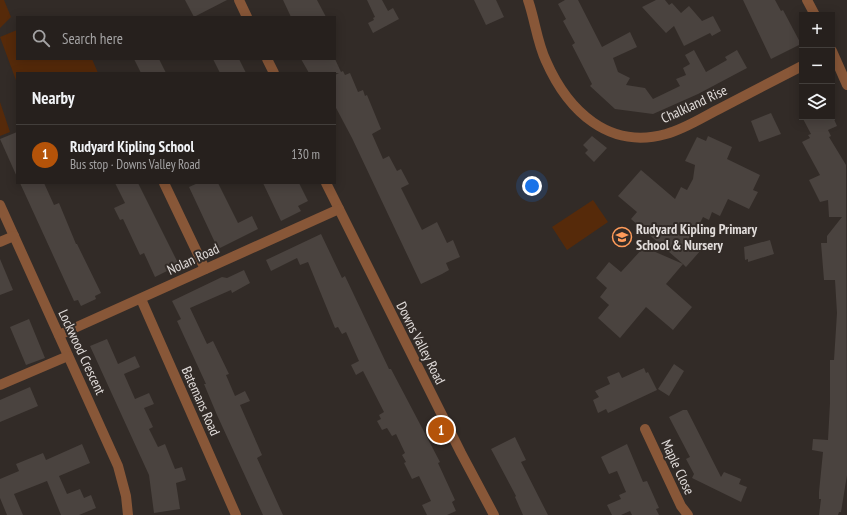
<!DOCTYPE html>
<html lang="en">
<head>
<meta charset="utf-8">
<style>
  :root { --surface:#26201d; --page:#2e2826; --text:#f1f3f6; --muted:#a4a3a4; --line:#423e3b; --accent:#b45309 }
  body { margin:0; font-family:"PT Sans Narrow",sans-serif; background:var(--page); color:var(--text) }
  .controls { position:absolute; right:12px; top:12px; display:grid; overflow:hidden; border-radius:0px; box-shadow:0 2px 10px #0003 }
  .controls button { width:36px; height:36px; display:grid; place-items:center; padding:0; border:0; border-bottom:1px solid var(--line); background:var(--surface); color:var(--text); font:20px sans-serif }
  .you { position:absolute; left:532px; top:186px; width:14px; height:14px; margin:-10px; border:3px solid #fff; border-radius:50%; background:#1a73e8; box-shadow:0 0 0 6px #1a73e833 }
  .badge { display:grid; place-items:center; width:26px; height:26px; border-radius:50%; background:var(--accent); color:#fff; font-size:13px; font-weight:700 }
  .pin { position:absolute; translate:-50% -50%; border:2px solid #fff; box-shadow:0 1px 4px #0006 }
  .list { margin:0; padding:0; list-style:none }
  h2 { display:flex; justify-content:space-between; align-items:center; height:52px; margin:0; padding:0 16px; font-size:17px }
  h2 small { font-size:13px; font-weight:400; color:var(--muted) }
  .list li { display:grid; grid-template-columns:26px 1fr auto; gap:12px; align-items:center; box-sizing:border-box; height:60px; padding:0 16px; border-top:1px solid var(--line) }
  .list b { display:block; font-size:15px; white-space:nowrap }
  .list p { margin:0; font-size:13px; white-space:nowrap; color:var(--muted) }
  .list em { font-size:13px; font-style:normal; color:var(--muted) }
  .icon { flex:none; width:22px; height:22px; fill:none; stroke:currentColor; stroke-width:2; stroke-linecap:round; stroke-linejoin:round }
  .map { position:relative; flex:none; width:847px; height:515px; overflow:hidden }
  .search { position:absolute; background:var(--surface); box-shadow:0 2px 10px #0003; left:16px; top:16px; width:320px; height:44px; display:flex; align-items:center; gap:10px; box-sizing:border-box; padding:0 14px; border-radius:0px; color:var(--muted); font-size:15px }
  .panel { position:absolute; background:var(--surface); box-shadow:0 2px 10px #0003; left:16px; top:72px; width:320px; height:112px; border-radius:0px }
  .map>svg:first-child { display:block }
  .green { fill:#562a0a }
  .building { fill:#4a433f }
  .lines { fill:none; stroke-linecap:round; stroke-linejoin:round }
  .minor { stroke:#885738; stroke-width:10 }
  .labels { text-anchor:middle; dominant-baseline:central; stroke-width:4; stroke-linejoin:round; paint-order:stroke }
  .street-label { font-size:14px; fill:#e1dcda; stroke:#322b27 }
  .poi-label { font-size:14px; font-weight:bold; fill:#e1dcda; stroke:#322b27; text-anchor:start }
</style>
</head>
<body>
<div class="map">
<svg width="847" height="515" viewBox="0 0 847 515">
  <rect width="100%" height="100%" fill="#322b27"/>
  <g class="green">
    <polygon points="0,0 4,0 11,17 0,28"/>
    <polygon points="17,30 17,59 92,59 98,73 17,73 17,83 0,37"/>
    <polygon points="0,102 10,132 0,136"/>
    <polygon points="593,200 608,222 567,250 552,227"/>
  </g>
  <g class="building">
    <polygon points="185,0 227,0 194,17"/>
    <polygon points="283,0 317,0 326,17 291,17"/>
    <polygon points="367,0 382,0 388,11 393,8 399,19 373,33 368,23 374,20 373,18 375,17"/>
    <polygon points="474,0 496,0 504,17 486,25"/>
    <polygon points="565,0 578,0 602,47 630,32 637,47 613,58 618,72 630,78 626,85 645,88 653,99 680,86 676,79 686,75 683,68 690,64 685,55 694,50 706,72 727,60 725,57 737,50 747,68 698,94 653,114 615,109 590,86 592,84 572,45 575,43 563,21 566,19 558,4"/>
    <polygon points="656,0 665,0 669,5 672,3 681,13 689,6 702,21 713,16 721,31 712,36 710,33 684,46 674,26 666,33 642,7"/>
    <polygon points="743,0 775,0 781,11 783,10 801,44 771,59"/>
    <polygon points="134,59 159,59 166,73 141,73"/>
    <polygon points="213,59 239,59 246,73 220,73"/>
    <polygon points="301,59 335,59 341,72 343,71 345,75 350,73 358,92 363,90 365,96 367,95 381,129 372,134 383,159 389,156 397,171 401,169 409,184 401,188 422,230 437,222 447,243 453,240 460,257 446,263 449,270 442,274 421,284 352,138 335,106 335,75 339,73 309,73"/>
    <polygon points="771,113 781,134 759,142 751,121"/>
    <polygon points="802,117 833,117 837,126 828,130 831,136 829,137 846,165 847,475 841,512 839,512 838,515 819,515 821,499 819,499 819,492 823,452 812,450 813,439 828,440 830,403 830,360 834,360 837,313 835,280 824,280 821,243 827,243 827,236 842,217 829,217 828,200 820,202 809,180 820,175 802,142 810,138 808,135 811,134"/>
    <polygon points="17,132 17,177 0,139"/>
    <polygon points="592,136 607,148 594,162 585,153 588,150 583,145"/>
    <polygon points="708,136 732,147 727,159 760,175 753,190 758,192 749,209 728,199 720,216 712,212 709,220 703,217 691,241 701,250 686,267 683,264 666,284 692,307 673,330 646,307 620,338 598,318 609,305 600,297 607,288 596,278 609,262 621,272 644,247 683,264 631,219 637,212 618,196 641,170 675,199 681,187 687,190 693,179 695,165 685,161 697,137 706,141"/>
    <polygon points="20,183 44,183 54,205 59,203 76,244 77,244 101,293 95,296 96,299 81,306 78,300 74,301"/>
    <polygon points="115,183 138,183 179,265 155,277 144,253 140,255 123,219 120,220 114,208 125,203"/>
    <polygon points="198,183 218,183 238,223 252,216 258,229 218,249 189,187"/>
    <polygon points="263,183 299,183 308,201 298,206 301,211 281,221"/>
    <polygon points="321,234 342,278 345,276 389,369 391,369 440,462 438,463 455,500 452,502 456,511 447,515 427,515 422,505 431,501 419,476 412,479 404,463 406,462 402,455 405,453 396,434 392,436 387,428 382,430 377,421 381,419 379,415 384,412 363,371 356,375 351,365 359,361 346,332 342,334 338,327 335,328 308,262 300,265 297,258 271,271 266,260"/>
    <polygon points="770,240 774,254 748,262 748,259 745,260 744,247"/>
    <polygon points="0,259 13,290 0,295"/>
    <polygon points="244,270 250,283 232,293 231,290 190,308 207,344 213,341 229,374 226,375 235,396 245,391 250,401 240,405 262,455 257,458 283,515 263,515 217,415 204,384 206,384 177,321 181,319 172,301 222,277 227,278"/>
    <polygon points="29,319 45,358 26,365 10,327"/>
    <polygon points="107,339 118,364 135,356 140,367 124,374 135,399 149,393 154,404 144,408 153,427 149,429 158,447 165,444 175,469 182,467 186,480 176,483 180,509 154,513 149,475 90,346"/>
    <polygon points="674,364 684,371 669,396 658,389"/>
    <polygon points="644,368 646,373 648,372 657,390 608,413 606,409 598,413 593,400 599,397 595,391 610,384 607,377 619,372 622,378"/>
    <polygon points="30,387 38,406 0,422 0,400"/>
    <polygon points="683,410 687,410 721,477 724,472 741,479 739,484 747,487 741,502 692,478 694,474 686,459 690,457 669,417"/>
    <polygon points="515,437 526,460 521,462 548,515 523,515 515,497 516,496 491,449"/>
    <polygon points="82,444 90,463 59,476 67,494 80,489 84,498 91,495 96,508 79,515 61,515 47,481 14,494 23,515 7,515 0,498 0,479 19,471 16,464 43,453 46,460"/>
    <polygon points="627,444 643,482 647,481 659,508 656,509 659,515 632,515 630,511 621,515 612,515 607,505 621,499 619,495 626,492 617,471 609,474 601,457"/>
  </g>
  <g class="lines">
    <g class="minor">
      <polyline points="239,0 247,17"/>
      <path d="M528,0C535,20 537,42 546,61C568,111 609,150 666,134C685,129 703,117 721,108C748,94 775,80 802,66"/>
      <polyline points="807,0 815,15"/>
      <polyline points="832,51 847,85"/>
      <polyline points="267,59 274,73"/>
      <polyline points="164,183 205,269"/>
      <polyline points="326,183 461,453 494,515"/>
      <polyline points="0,205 118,466 126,496 128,515"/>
      <polyline points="0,242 14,236"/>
      <polyline points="141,299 236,515"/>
      <polyline points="59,335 339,209"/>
      <polyline points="0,385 68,356"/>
      <polyline points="645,429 681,506 688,515"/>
    </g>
  </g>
  <defs>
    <g id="school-ring" transform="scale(1)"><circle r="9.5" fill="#322b27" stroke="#ff9b5a" stroke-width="1.5"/><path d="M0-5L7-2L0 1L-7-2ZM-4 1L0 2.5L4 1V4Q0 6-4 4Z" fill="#ff9b5a"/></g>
  </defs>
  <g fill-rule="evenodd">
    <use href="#school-ring" x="622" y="237"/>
  </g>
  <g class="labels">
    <g class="street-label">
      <text transform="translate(694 104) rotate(-25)">Chalkland Rise</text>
      <text transform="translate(193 259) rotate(-25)">Nolan Road</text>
      <text transform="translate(421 343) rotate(63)">Downs Valley Road</text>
      <text transform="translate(82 352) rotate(65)">Lockwood Crescent</text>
      <text transform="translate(201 401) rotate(66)">Batemans Road</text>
      <text transform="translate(678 467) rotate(65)">Maple Close</text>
    </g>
    <g class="poi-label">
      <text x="636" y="229">Rudyard Kipling Primary<tspan x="636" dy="16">School &amp; Nursery</tspan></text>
    </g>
  </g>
</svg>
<div class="controls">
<button>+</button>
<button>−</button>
<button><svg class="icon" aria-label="layers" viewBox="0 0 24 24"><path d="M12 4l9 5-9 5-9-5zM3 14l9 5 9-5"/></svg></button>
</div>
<div class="you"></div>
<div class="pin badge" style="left:441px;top:430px">1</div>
<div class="search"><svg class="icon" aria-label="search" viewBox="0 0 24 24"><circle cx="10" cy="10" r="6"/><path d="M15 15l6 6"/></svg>Search here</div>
<section class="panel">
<h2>Nearby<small></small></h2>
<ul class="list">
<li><span class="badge">1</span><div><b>Rudyard Kipling School</b><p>Bus stop · Downs Valley Road</p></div><em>130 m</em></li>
</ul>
</section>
</div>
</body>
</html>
